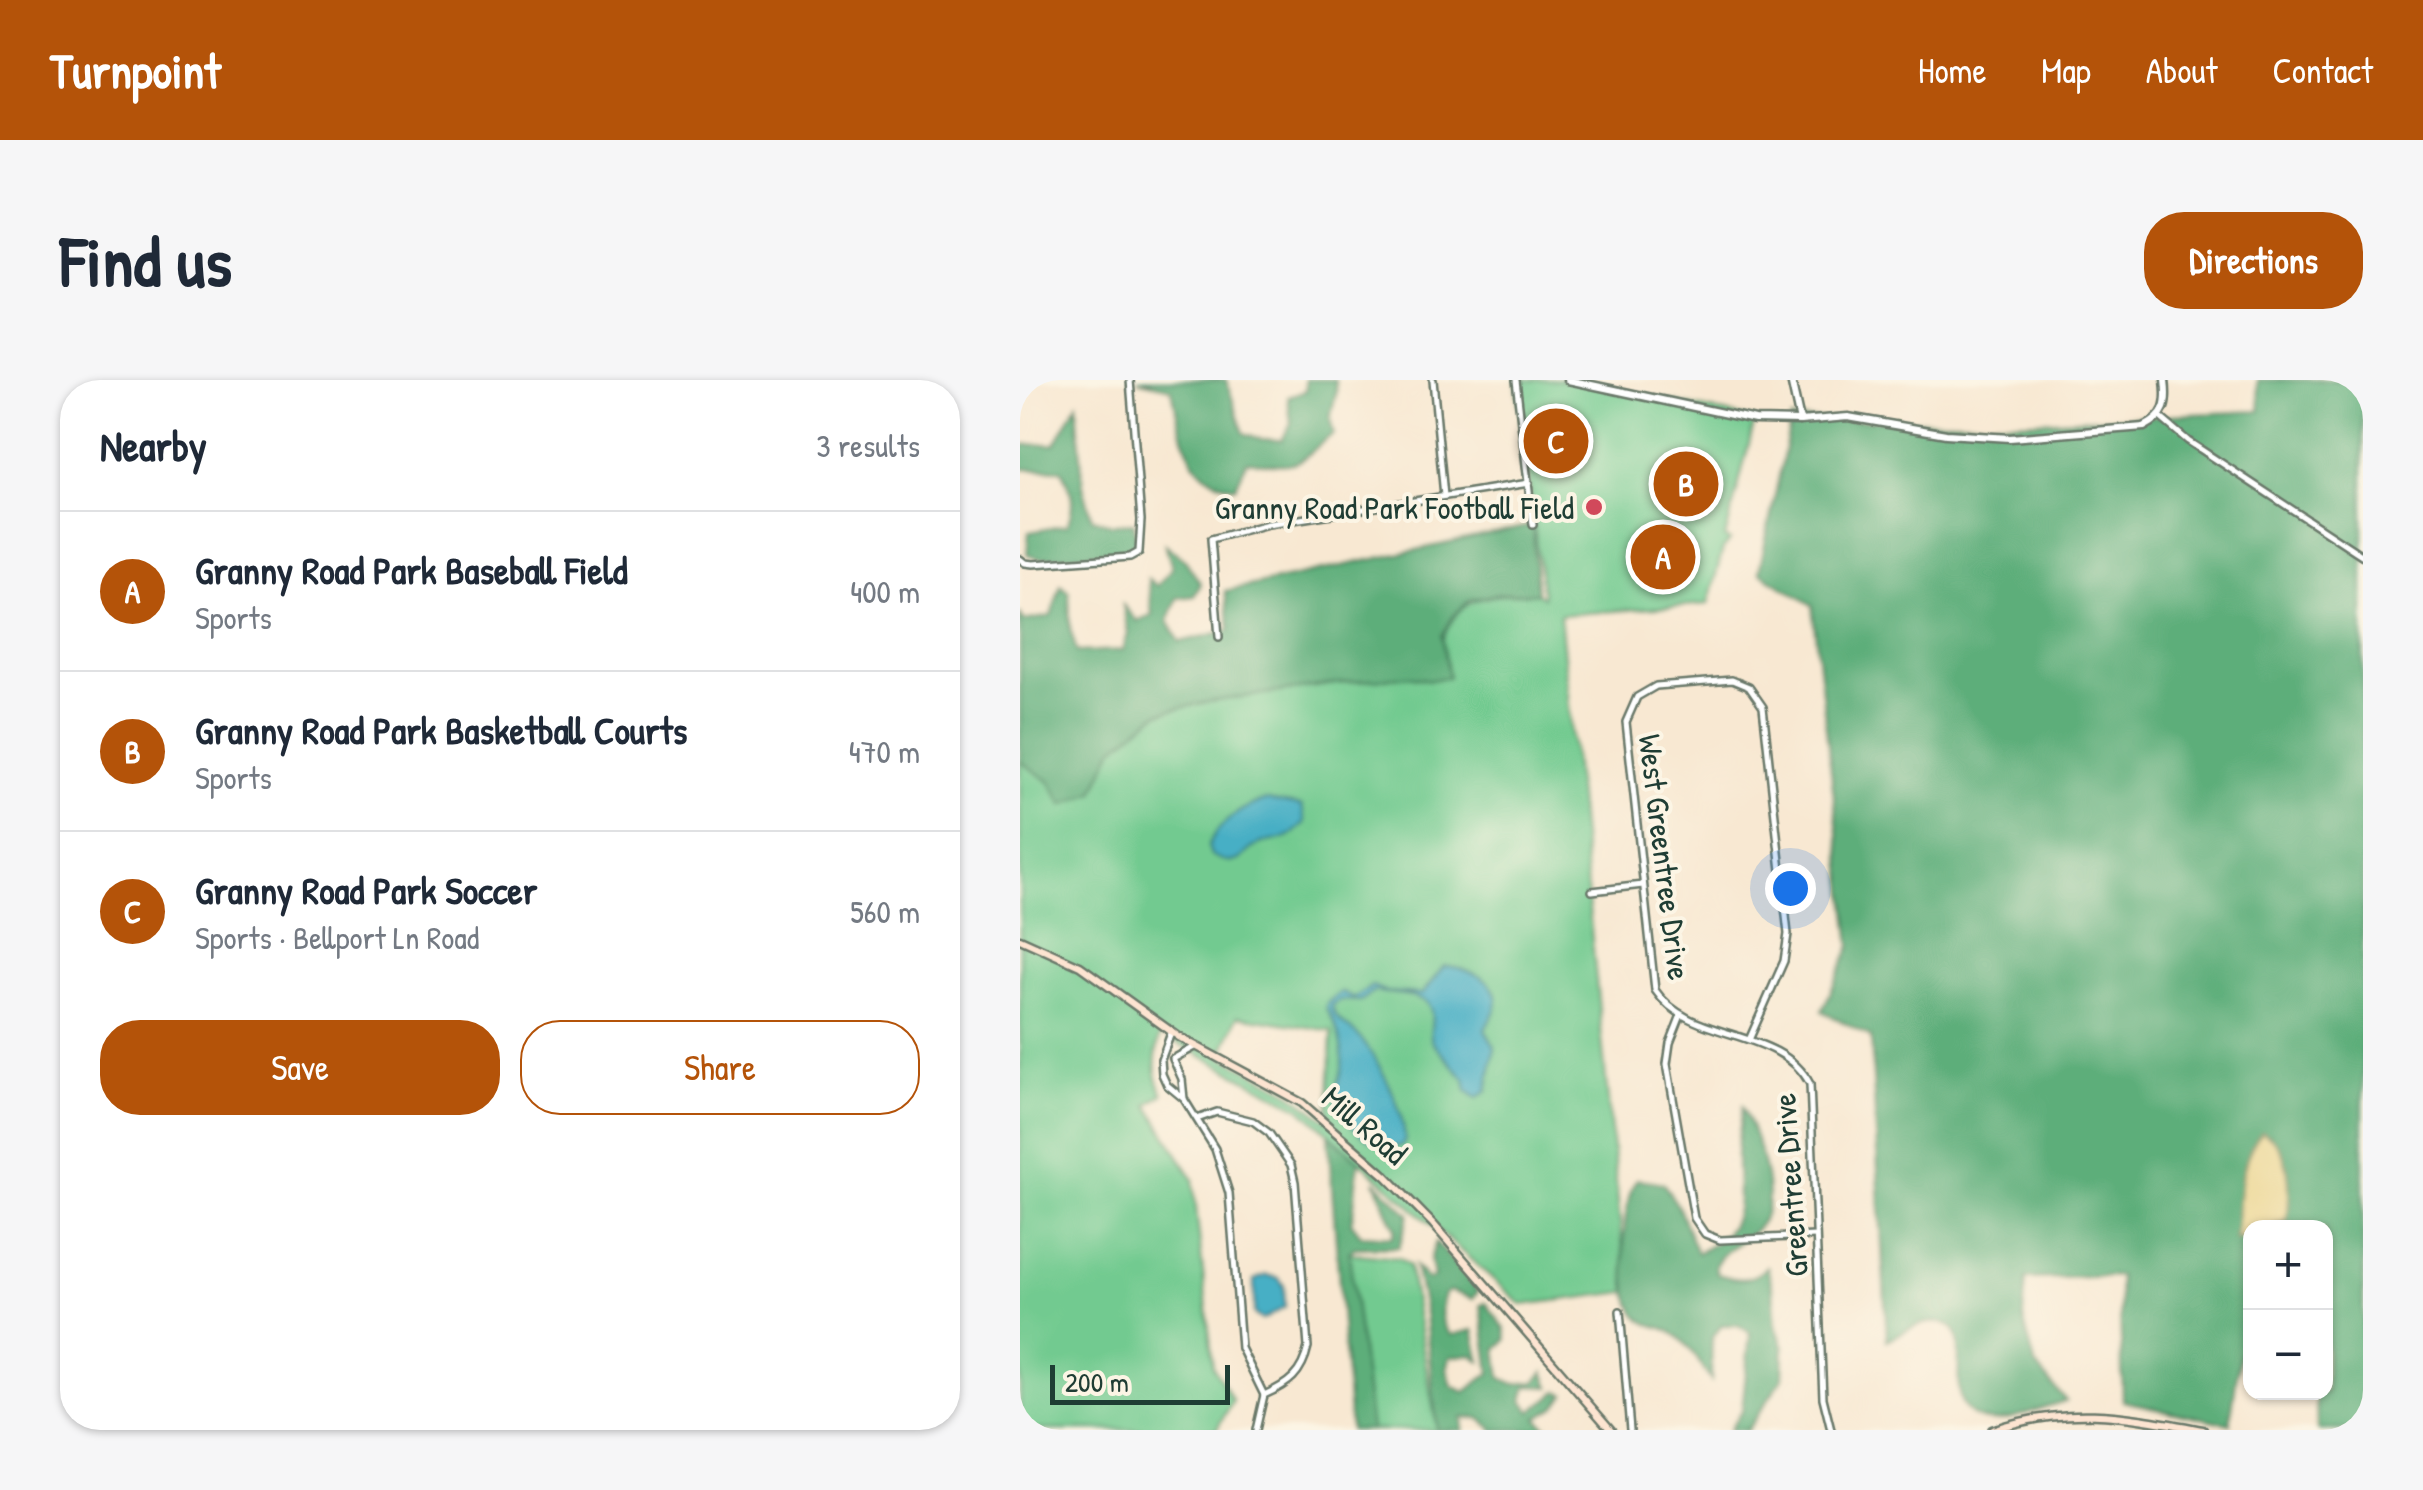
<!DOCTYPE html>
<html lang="en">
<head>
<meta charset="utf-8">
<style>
  :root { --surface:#fff; --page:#f6f6f7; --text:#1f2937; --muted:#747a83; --line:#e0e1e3; --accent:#b45309 }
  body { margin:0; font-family:"Patrick Hand",sans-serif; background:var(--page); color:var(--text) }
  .controls { position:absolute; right:30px; bottom:30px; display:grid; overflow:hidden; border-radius:20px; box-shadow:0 2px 8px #0004 }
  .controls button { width:90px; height:90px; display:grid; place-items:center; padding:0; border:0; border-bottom:2px solid var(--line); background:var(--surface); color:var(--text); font:50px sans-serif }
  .scale { position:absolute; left:30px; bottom:25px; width:180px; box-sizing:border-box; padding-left:10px; border:5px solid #1f3d34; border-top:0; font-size:28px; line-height:35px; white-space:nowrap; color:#1f3d34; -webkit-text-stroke:8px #fcf5e5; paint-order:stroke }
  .you { position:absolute; left:770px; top:508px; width:35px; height:35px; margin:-25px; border:8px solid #fff; border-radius:50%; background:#1a73e8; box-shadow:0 0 0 15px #1a73e833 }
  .badge { display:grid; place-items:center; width:65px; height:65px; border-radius:50%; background:var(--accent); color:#fff; font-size:32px; font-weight:700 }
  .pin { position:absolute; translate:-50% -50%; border:5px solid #fff; box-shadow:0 2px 10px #0006 }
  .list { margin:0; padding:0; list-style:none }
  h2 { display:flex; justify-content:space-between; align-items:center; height:130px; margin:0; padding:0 40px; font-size:42px }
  h2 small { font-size:32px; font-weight:400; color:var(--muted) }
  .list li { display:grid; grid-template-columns:65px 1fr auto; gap:30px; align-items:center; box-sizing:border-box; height:160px; padding:0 40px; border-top:2px solid var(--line) }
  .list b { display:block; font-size:38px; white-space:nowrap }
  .list p { margin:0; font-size:32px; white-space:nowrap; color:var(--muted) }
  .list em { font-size:32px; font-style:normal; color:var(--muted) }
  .actions { display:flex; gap:20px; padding:30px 40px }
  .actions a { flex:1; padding:22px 0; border:2px solid var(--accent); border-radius:40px; text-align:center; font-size:35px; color:var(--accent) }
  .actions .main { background:var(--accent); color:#fff }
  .map { position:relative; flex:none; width:1343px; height:1050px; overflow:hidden; border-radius:40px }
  header { display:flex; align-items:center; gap:60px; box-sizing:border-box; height:140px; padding:0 50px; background:var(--accent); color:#fff }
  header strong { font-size:48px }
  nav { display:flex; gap:55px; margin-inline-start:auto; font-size:35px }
  .intro { display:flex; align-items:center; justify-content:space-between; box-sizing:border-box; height:240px; padding:0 60px }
  h1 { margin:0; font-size:70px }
  .button { padding:25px 45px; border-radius:40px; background:var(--accent); color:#fff; font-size:35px; font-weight:700 }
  main { display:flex; gap:60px; padding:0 60px }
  aside { flex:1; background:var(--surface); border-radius:40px; box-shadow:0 2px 8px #0004 }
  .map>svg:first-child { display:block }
  .green { fill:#72ca90; stroke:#488462; stroke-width:2.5; fill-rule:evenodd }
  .forest { fill:#5dae7a; stroke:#3e7657; stroke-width:2.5 }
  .sand { fill:#eeda9e; stroke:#868c69; stroke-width:2.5 }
  .water { fill:#46afc5; stroke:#32767c; stroke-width:2.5 }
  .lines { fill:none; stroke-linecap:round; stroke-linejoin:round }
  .minor-casing { stroke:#6b796b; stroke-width:10 }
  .tertiary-casing { stroke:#6b796b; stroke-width:11 }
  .secondary-casing { stroke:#6b796b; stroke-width:11 }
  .minor { stroke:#fff; stroke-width:5 }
  .tertiary { stroke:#fff; stroke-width:6 }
  .secondary { stroke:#fde4d1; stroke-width:6 }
  .poi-dot { fill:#d1495b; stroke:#fcf5e5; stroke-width:4 }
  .labels { text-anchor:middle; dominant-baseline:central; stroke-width:8; stroke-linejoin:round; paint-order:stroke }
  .poi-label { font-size:32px; fill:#1f3d34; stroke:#fcf5e5; text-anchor:end }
  .street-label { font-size:32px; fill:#1f3d34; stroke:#fcf5e5 }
</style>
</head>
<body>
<header>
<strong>Turnpoint</strong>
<nav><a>Home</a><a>Map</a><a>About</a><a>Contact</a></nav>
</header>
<div class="intro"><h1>Find us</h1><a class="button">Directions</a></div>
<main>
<aside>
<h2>Nearby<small>3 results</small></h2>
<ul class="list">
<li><span class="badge">A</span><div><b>Granny Road Park Baseball Field</b><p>Sports</p></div><em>400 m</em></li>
<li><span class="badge">B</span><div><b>Granny Road Park Basketball Courts</b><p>Sports</p></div><em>470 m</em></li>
<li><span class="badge">C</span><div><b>Granny Road Park Soccer</b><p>Sports · Bellport Ln Road</p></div><em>560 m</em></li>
</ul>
<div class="actions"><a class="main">Save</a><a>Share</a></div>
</aside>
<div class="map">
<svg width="1343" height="1050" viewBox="0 0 1343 1050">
  <rect width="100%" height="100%" fill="#fcf5e5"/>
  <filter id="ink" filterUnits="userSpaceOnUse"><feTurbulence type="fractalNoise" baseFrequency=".01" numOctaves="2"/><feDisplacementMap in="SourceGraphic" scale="20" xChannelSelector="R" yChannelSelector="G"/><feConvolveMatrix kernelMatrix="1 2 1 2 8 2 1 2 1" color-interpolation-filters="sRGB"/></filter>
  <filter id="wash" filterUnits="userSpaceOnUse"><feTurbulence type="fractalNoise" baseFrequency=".0048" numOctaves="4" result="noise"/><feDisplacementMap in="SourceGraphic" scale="40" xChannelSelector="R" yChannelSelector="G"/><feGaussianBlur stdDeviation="2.25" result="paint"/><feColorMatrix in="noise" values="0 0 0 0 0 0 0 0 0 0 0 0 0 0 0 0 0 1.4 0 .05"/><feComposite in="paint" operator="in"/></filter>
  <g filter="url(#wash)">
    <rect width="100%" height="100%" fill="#f8e8d2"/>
    <g class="green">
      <path d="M496,0H554L735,40L705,158L710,161L703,169L688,224L540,235L607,912L502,925L280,728L140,654C135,677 132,692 143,714L128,725L173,799L193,986L213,1021L196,1050H0V381L29,401L74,412L93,369L138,333L188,322L314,304L388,296L411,300C431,224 438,215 517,213L523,217ZM218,636L312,651L308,741L266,710L201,676Z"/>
      <polygon points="329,873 379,878 389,885 417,1050 351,1050"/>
    </g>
    <g class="forest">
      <path d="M117,0H206L224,53L241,59L262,60L271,43L268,17L286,11L285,0H315C321,22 304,29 314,54C301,61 291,74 279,81C265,88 242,82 227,81L216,107C163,100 163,50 151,8Z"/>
      <path d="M1237,0H1343V1050H1297L1296,1013L1306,1012V848L1251,847L1262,845C1275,811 1269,785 1249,755L1225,785L1216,859L1230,858V883L1225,888L1230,908V972L1220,973L1210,1044L1103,1021L1099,896L1006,899L1003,937L1015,984L1046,1021C1021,1026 986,1046 961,1039C909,1025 973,928 903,944C891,947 878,955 867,960L851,657L802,631L831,566L792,225L739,192L771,39L995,42L1240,31Z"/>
      <path d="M57,24L63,105L72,138L90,144L114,143L117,163L106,170L20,179L7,174L9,152L47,145C56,125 52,109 42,90L0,89V65L35,64Z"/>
      <polygon points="513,145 517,213 477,214 450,220 434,235 422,256 429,297 411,300 388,296 314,304 188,322 138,333 93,369 74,412 43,425 29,401 0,381 0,233 4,241 31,236 41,205 49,212 50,248 57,272 103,270 108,253 103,225 117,241 132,235 128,199 137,206 152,188 145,164 165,180 181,204 174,216 157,218 148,241 160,262 210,250 205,211"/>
      <path d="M723,727C735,754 760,815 741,843C729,861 705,865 695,886L697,894C719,900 729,903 747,887L753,909L756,946L764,967L763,998L727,1050H709L722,1030L730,953L718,945H702L692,958L691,1001C681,985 668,961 651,952C639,945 627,947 617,935C599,914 600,819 617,799L643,803L658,826L677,873C730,848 716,822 717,774C717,759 721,743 723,727Z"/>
      <path d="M308,754L339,781C334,802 337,822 331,842L341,855L373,857L375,848C366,832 363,818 355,801L389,834L379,867L334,868L329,873L351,1050H330Z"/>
      <path d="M416,862L458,911L453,919L430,911L424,914C420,929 419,944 431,955L453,950L460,981L451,974L430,977L427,989L432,1006L445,1012L470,993L461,925L466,923L485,949L487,959L477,969L481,998L494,1004L515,1002L524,992L530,1007L507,1006L503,1020L511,1032L538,1011L545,1014L535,1027L517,1038L530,1050H474L459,1038H442L443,1050H417L405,933L395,886L408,900L414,897L410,879Z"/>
    </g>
    <path class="sand" d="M1242,752C1273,766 1271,813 1267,841L1251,847L1230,848V858L1215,859C1220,824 1217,780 1242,752Z"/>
    <g class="water">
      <path d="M247,420L282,426L285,442C269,460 264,458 242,463C220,469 226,493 191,475L188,466C199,443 222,426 247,420Z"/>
      <path d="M424,586C445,587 482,600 476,627C474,635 468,642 465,650L475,667L467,711L457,718L447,711L445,699L412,662C408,651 415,638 410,628C403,612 369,615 354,611L341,621L320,620L312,626C316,644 332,646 342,660C363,689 382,723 385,759L382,765C359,775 321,742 316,720C314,708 321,699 322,688C324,665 318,647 306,628L307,623L321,612L334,618L352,606L367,612L402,614Z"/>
      <polygon points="246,895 259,898 264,906 265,927 242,940 234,934 234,900"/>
    </g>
  </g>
  <g filter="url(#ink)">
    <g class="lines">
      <g class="minor-casing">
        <g id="minor">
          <polyline points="413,0 424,116"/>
          <polyline points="496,0 513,145"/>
          <polyline points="1141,38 1168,61 1343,176"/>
          <polyline points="0,179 5,183 13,184 110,177 119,172 121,140 110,0"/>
          <polyline points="199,257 191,159 248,144 509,103"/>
          <polyline points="572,511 623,505"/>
          <polyline points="661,635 650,663 647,684 674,838 685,854 700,860 796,856"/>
          <polyline points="151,653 141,680 142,694 147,705 164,719 195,769 209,813 221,968 244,1015 236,1050"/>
          <path d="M729,660L764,581L768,554L743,327L729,307L712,300L636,306L617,317L606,342L635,610C670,663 760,646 790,704L803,1018L811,1050"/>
          <polyline points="164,719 162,699 153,679 175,667"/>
          <path d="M177,739L197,732L233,741L249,753L271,785L275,802L288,967C282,994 269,1004 244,1015"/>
          <polyline points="600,931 610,1050"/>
        </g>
      </g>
      <g class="tertiary-casing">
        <g id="tertiary">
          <path d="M548,0L735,40L780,41L828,37L926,54L990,58L1124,47C1146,36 1148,24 1145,0"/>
          <polyline points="771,0 780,41"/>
        </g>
      </g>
      <g class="secondary-casing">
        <g id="secondary">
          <polyline points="0,559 60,586 159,657 282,723 366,796 413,844 591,1050"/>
          <path d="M972,1050C1049,1024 1106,1036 1183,1050"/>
        </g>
      </g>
      <use href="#minor" class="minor"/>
      <use href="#tertiary" class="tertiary"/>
      <use href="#secondary" class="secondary"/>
    </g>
  </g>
  <circle class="poi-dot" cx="574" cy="127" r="10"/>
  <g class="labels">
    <g class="poi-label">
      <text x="554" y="127">Granny Road Park Football Field</text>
    </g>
    <g class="street-label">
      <text transform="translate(645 477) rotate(83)">West Greentree Drive</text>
      <text transform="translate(345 745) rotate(41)">Mill Road</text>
      <text transform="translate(770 805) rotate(-94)">Greentree Drive</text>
    </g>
  </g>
</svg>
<div class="controls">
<button>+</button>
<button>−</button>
</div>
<div class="scale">200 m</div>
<div class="you"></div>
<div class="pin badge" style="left:643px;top:177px">A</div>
<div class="pin badge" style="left:666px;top:104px">B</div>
<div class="pin badge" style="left:536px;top:61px">C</div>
</div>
</main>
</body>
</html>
